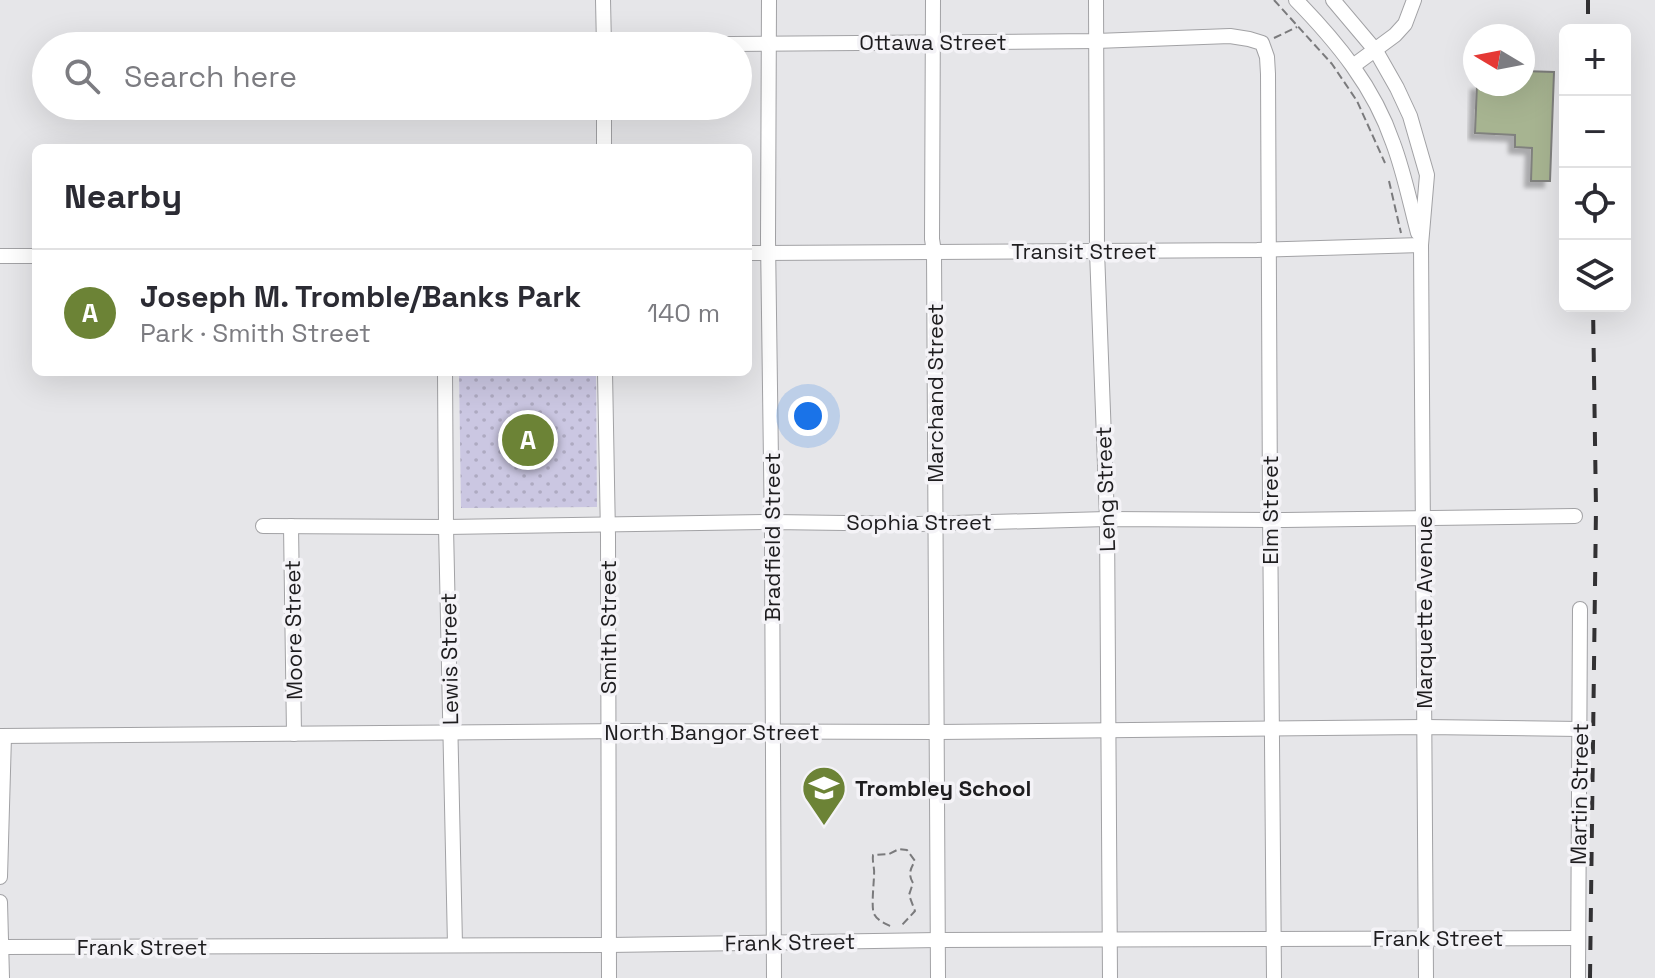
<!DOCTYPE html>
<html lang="en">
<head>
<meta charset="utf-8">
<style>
  :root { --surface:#fff; --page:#f7f7f7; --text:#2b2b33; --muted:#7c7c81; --line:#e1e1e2; --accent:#6c8336 }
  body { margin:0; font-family:"Space Grotesk",sans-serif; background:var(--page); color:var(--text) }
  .controls { position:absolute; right:24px; top:24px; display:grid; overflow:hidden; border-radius:12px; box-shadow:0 8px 32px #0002 }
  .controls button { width:72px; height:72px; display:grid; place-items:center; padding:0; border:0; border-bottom:2px solid var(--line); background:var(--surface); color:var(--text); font:40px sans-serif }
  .compass { position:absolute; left:1463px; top:24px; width:72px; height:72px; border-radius:50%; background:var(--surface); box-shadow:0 8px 32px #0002; rotate:280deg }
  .you { position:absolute; left:808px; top:416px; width:28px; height:28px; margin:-20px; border:6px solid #fff; border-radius:50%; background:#1a73e8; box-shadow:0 0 0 12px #1a73e833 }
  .badge { display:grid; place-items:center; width:52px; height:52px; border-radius:50%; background:var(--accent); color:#fff; font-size:26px; font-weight:700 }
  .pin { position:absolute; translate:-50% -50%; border:4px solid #fff; box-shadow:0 2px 8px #0006 }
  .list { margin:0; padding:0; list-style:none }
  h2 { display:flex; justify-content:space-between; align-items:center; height:104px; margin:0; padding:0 32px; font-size:34px }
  h2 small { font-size:26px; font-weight:400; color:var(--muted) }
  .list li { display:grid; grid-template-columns:52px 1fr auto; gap:24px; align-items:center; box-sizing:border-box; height:128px; padding:0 32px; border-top:2px solid var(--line) }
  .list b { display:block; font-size:30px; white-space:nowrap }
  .list p { margin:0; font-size:26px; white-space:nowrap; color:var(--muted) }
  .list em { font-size:26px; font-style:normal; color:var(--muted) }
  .icon { flex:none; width:44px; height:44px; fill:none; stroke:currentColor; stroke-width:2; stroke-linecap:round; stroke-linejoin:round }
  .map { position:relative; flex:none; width:1655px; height:978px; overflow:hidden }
  .search { position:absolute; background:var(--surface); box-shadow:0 8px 32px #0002; left:32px; top:32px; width:720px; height:88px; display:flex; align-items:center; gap:20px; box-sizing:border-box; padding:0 28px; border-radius:44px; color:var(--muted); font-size:30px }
  .panel { position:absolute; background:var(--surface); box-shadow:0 8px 32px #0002; left:32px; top:144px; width:720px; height:232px; border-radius:12px }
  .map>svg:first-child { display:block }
  .park { fill:url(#park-dots) }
  .building { fill:#a7b491; stroke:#80817e; stroke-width:2; filter:url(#shadow) }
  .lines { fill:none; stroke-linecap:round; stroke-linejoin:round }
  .minor-casing { stroke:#a2a2a5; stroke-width:16 }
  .path { stroke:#7a7a7c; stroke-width:2; stroke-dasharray:8 4; stroke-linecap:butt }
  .minor { stroke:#fff; stroke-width:14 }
  .rail { stroke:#323133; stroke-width:4; stroke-dasharray:14 14; stroke-linecap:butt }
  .labels { text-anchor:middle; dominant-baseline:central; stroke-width:7; stroke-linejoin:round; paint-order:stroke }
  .street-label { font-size:22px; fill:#1e1d1f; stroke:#f4f3f7 }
  .poi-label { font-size:22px; font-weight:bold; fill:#1e1d1f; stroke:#f4f3f7; text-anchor:start }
</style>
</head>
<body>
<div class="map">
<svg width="1655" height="978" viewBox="0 0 1655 978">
  <defs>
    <pattern id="park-dots" width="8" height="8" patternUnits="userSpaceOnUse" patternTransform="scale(2)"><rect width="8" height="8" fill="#cbc7e2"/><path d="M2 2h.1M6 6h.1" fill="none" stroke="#aeaac1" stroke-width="1.8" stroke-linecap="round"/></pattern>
    <filter id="shadow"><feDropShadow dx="-6" dy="6" stdDeviation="2" flood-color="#0004"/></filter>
  </defs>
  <rect width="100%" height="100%" fill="#e6e6e9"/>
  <polygon class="park" points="459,372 596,372 597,507 461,508"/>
  <polygon class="building" points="1523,71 1554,72 1550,181 1531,181 1532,148 1515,147 1515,135 1475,133 1477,84 1523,84"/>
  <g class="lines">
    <g class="minor-casing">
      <g id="minor">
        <polyline points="603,0 604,46"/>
        <polyline points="769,0 768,240 772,536 774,978"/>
        <polyline points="933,0 932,239 934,252 938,978"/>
        <polyline points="1096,0 1097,251 1107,519 1110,978"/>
        <path d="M1296,0C1337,42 1374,87 1393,143C1404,172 1410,203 1418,233"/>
        <polyline points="1333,0 1376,51 1397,88 1410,116 1427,175 1421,245 1426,978"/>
        <polyline points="604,45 1096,41 1230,36 1249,39 1262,43 1267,57 1268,74 1270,507 1274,978"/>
        <polyline points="1353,66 1395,35 1405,24 1414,0"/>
        <polyline points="604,106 604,148"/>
        <polyline points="748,253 1257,250 1421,245"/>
        <polyline points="0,256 36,256"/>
        <polyline points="445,372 446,527 455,945"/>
        <polyline points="605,372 608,536 609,978"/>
        <polyline points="263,526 446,527 772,522 918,524 1107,519 1284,520 1575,516"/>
        <polyline points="291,526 294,734"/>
        <polyline points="0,736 626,731 938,732 1425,727 1580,729"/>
        <polyline points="0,877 4,736"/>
        <polyline points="0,902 2,978"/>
        <polyline points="2,947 609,945 938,940 1578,938"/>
        <polyline points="1578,978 1580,609"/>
      </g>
    </g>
    <g class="path">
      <polyline points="1274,0 1332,64 1357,101 1385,163"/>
      <polyline points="1274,38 1297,27"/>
      <polyline points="1389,181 1401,233"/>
      <path d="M890,926C884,923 877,920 874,914C871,907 874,883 874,875C875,869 872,862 873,855L889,854L899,849L907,850L915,861C910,869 908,875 913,883L909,895L915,911L901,926"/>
    </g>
    <use href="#minor" class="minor"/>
    <g class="rail">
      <polyline points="1588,0 1588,30"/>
      <polyline points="1590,978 1596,509 1593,306"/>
    </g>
  </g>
  <defs>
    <g id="school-pin" transform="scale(2.3)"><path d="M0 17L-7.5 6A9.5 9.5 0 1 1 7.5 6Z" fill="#6c8336" stroke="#f4f3f7"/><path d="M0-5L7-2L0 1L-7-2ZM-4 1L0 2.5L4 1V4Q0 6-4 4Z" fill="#fff"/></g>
  </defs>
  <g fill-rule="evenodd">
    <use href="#school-pin" x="824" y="788"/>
  </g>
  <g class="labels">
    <g class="street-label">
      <text x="933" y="42">Ottawa Street</text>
      <text x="1084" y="251">Transit Street</text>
      <text transform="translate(935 393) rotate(-90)">Marchand Street</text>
      <text transform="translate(1105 489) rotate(-92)">Leng Street</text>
      <text transform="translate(1270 510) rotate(-90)">Elm Street</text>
      <text x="919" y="522">Sophia Street</text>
      <text transform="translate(772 537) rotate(-90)">Bradfield Street</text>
      <text transform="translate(1424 612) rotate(-90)">Marquette Avenue</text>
      <text transform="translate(608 627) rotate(-90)">Smith Street</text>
      <text transform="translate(293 630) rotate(-91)">Moore Street</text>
      <text transform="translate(449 659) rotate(-91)">Lewis Street</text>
      <text x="712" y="732">North Bangor Street</text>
      <text transform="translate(1579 794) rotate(-89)">Martin Street</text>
      <text x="1438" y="938">Frank Street</text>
      <text transform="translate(790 942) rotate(-1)">Frank Street</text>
      <text x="142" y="947">Frank Street</text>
    </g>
    <g class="poi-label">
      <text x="855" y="788">Trombley School</text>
    </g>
  </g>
</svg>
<div class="controls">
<button>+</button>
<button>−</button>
<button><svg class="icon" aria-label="locate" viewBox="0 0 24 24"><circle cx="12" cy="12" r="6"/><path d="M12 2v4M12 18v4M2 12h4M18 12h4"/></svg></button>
<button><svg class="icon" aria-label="layers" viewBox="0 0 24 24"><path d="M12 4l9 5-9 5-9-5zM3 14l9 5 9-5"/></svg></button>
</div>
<svg class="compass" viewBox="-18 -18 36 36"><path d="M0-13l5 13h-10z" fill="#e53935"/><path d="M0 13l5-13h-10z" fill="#7c7c81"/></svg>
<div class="you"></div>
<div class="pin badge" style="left:528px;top:440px">A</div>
<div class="search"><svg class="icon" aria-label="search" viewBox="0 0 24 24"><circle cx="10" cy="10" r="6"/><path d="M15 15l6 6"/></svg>Search here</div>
<section class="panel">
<h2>Nearby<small></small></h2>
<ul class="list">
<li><span class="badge">A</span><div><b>Joseph M. Tromble/Banks Park</b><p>Park · Smith Street</p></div><em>140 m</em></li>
</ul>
</section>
</div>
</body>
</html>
